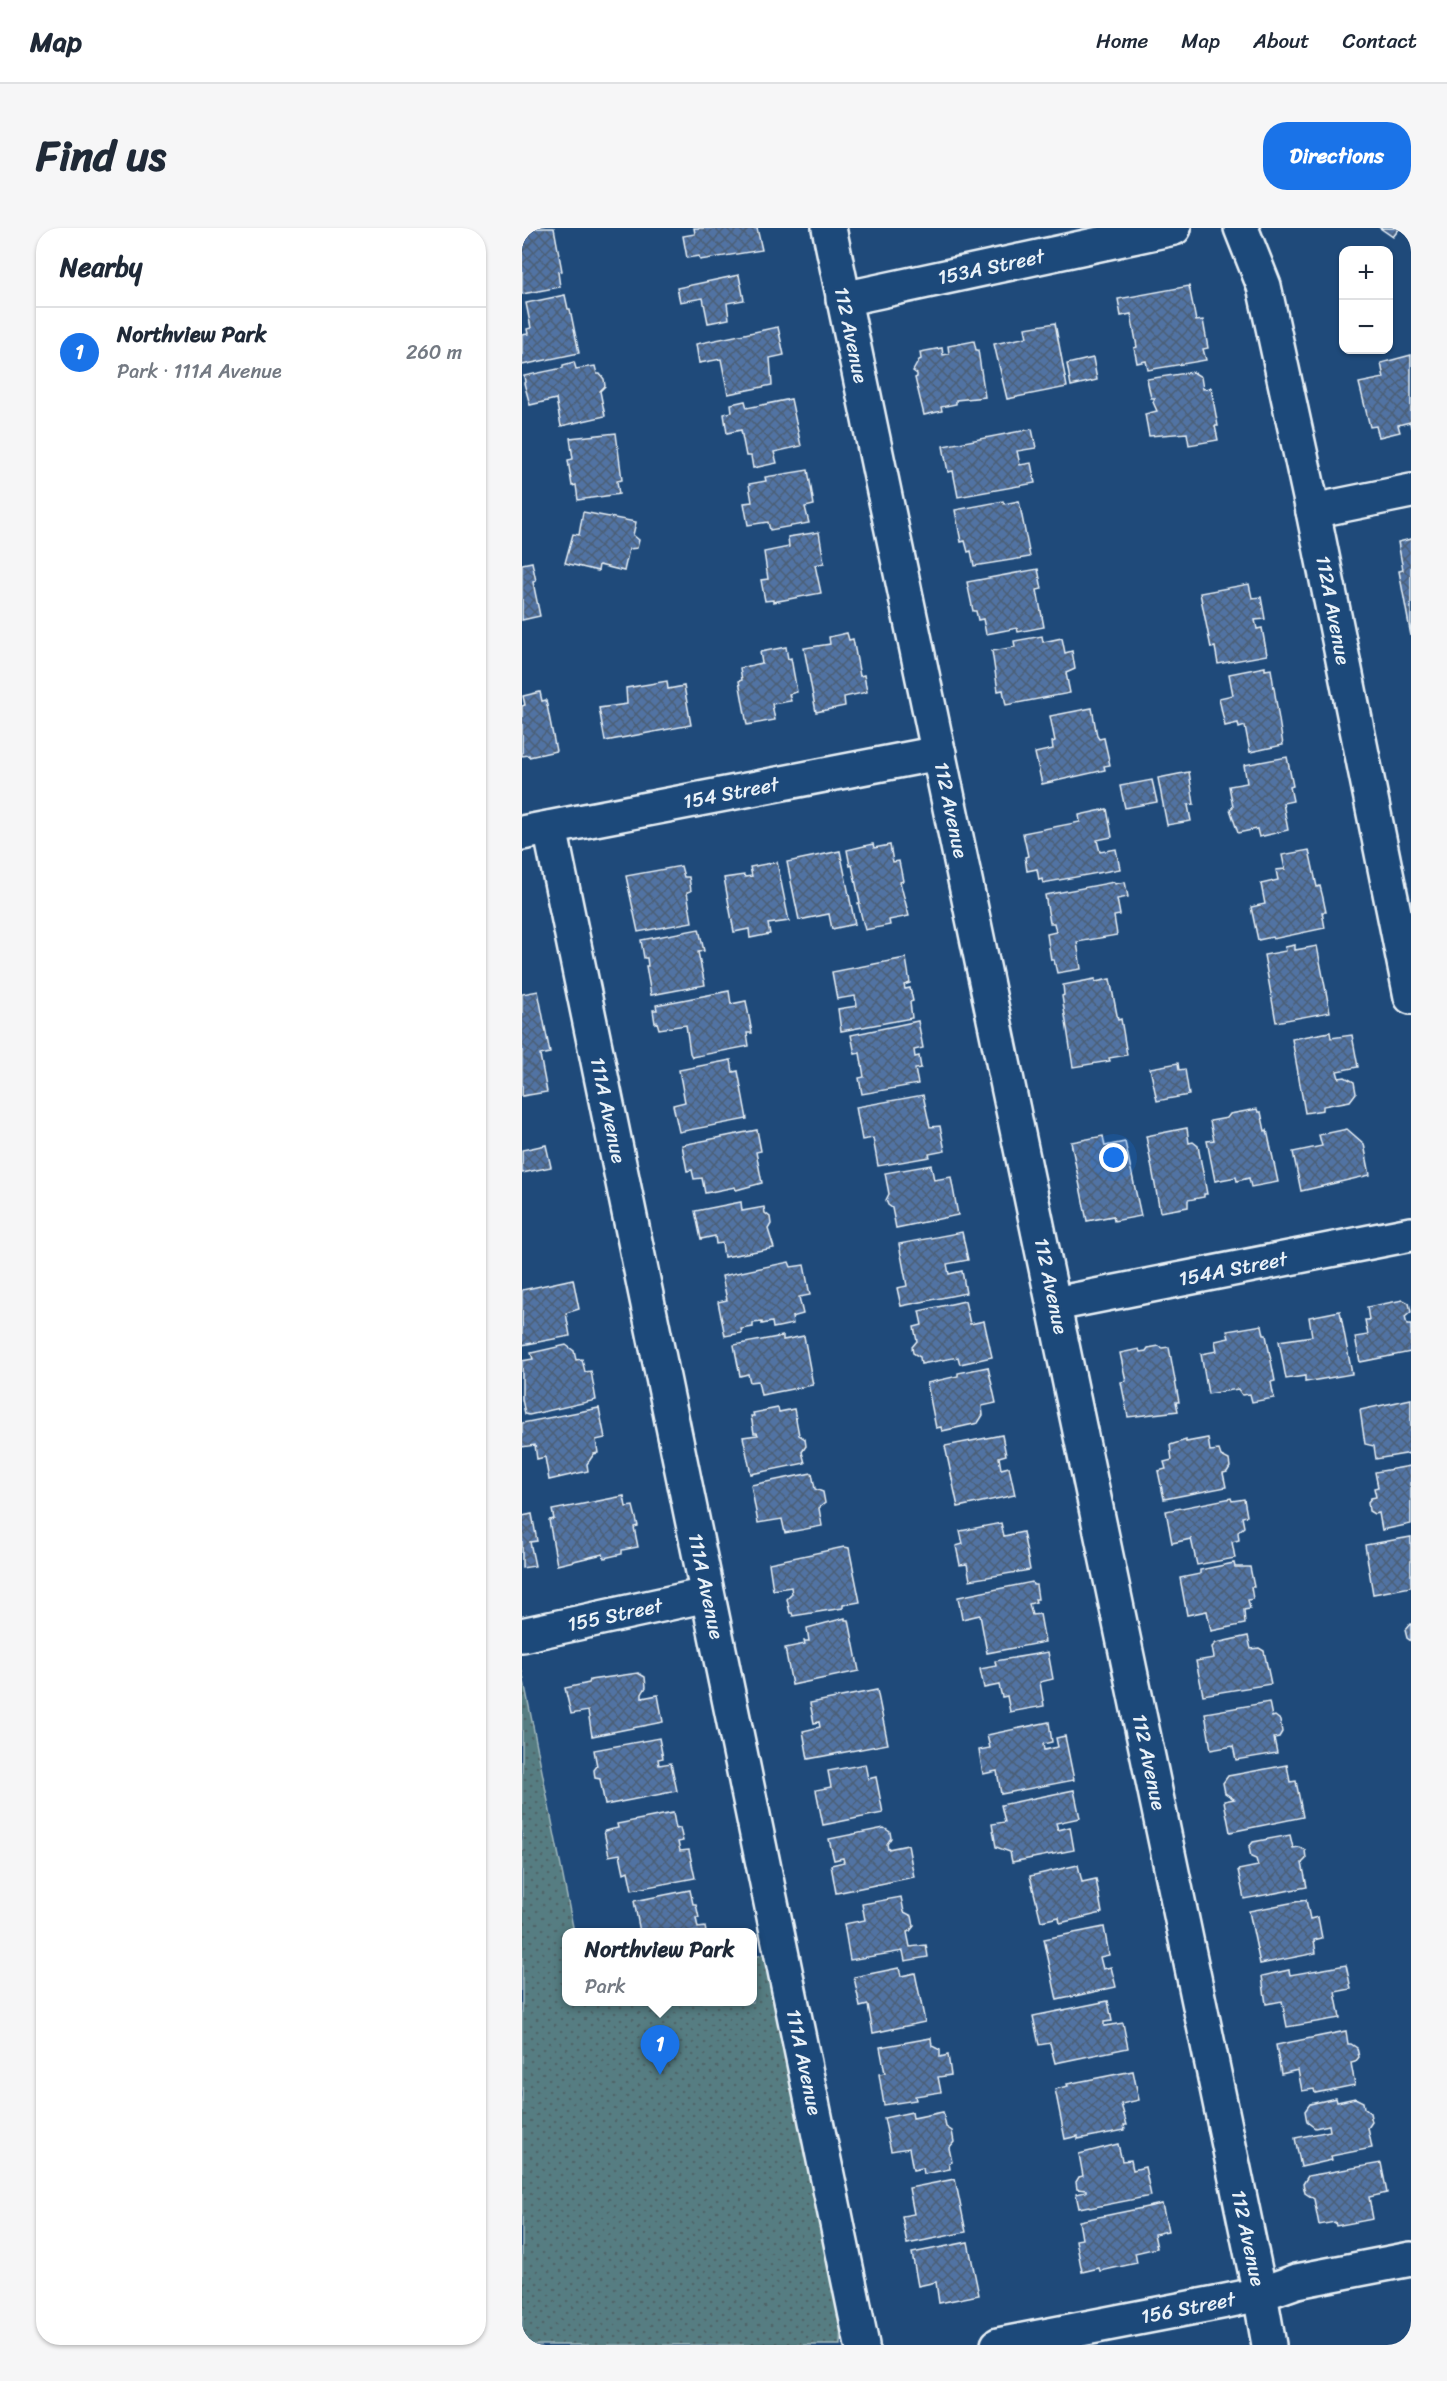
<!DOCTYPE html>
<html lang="en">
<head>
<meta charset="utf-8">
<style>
  :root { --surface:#fff; --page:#f6f6f7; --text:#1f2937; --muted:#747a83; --line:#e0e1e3; --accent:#1a73e8 }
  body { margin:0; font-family:Sriracha,sans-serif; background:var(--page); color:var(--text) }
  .controls { position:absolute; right:18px; top:18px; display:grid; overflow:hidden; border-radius:12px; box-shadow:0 2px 4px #0004 }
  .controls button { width:54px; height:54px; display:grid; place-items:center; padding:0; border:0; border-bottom:2px solid var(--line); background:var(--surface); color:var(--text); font:30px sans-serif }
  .you { position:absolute; left:592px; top:930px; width:21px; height:21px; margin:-15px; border:4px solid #fff; border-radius:50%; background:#1a73e8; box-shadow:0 0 0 9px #1a73e833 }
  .badge { display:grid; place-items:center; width:39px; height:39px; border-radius:50%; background:var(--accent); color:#fff; font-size:20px; font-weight:700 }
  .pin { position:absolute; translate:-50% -50px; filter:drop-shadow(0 2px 3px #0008) }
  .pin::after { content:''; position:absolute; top:32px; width:21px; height:18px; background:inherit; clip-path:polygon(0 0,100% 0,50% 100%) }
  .popup { position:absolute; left:40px; top:1700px; width:195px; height:78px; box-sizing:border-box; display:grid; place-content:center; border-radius:12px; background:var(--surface); filter:drop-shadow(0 2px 4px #0005); font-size:20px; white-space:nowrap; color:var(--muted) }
  .popup b { font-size:22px; color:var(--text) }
  .popup::after { content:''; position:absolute; left:50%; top:100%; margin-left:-12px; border:12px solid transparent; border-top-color:var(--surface) }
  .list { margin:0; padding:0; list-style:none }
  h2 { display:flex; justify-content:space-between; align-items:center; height:78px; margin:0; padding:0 24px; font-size:26px }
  h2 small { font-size:20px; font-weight:400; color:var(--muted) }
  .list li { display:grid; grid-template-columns:39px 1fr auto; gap:18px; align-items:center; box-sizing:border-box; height:90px; padding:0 24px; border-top:2px solid var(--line) }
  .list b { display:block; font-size:22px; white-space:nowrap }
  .list p { margin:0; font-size:20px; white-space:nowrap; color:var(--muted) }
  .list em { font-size:20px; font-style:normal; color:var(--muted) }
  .map { position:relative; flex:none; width:889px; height:2117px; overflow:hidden; border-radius:24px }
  header { display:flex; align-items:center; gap:36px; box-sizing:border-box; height:84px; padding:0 30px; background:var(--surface); border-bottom:2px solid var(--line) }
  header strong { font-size:28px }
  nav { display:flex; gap:33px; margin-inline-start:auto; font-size:21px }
  .intro { display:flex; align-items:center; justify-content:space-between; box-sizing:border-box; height:144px; padding:0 36px }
  h1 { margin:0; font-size:42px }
  .button { padding:15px 27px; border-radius:24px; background:var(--accent); color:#fff; font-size:21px; font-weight:700 }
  main { display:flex; gap:36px; padding:0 36px }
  aside { flex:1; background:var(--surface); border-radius:24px; box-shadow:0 2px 4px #0004 }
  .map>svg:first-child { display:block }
  .park { fill:url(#park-dots); stroke:#a0b7bd; stroke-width:1.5 }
  .building { fill:url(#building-cross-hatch); stroke:#e8f1f8; stroke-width:1.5 }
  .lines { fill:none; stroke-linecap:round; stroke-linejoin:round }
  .minor-casing { stroke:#e8f1f8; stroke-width:38 }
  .minor { stroke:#1f4a7a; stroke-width:33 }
  .labels { text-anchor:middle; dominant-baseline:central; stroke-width:4.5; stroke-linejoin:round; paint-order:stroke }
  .street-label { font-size:20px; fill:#e8f1f8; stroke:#1f4a7a }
</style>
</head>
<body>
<header>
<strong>Map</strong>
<nav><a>Home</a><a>Map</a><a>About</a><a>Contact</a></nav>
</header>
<div class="intro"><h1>Find us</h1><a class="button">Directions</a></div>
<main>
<aside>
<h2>Nearby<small></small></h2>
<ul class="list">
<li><span class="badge">1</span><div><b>Northview Park</b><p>Park · 111A Avenue</p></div><em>260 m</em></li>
</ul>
</aside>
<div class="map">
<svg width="889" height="2117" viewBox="0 0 889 2117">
  <defs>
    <pattern id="park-dots" width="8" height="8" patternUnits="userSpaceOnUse" patternTransform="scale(1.5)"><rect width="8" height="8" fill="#577d82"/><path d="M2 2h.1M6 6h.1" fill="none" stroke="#4f6569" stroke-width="1.8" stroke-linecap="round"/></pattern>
    <pattern id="building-cross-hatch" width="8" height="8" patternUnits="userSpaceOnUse" patternTransform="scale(1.5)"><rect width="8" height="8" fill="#5173a3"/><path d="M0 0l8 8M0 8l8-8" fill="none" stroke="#4c5e76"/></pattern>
  </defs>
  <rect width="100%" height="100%" fill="#1f4a7a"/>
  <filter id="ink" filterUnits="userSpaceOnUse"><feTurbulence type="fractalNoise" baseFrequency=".0167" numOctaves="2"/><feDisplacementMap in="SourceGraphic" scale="12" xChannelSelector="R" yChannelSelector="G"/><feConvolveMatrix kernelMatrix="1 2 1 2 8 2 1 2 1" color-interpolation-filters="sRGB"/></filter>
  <g filter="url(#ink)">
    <polygon class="park" points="0,1443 52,1704 45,1704 45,1774 231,1774 231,1729 250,1725 319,2095 318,2117 0,2117"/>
    <g class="building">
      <polygon points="11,0 32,0 40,43 36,44 38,59 0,66 0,2"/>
      <polygon points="172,0 235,0 240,22 178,32 177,28 165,30 161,8 173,6"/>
      <polygon points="858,0 878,0 871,9"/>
      <polygon points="217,47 222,72 205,75 207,91 186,95 181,70 158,74 155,60"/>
      <polygon points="667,58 674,93 681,92 686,120 681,121 684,132 626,142 624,133 615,135 612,120 615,119 609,86 599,88 596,71"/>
      <polygon points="43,67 46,81 48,81 57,125 0,137 0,107 6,106 5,101 9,100 4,75"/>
      <polygon points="533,95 545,159 485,171 472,116 505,109 503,100"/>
      <polygon points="256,99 262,127 248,130 250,157 206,166 199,131 177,135 174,116"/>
      <polygon points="452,113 454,122 456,122 463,169 434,172 434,176 419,179 420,183 402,187 393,150 395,149 395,146 391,143 397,132 399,131 398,124 420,120 421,127 427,126 426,118"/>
      <polygon points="889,127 889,200 888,194 876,197 878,204 857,209 854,198 848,199 837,155 862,150 859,135"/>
      <polygon points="571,130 575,152 549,158 545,136"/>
      <polygon points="52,134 54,141 73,138 75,146 78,146 82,151 83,158 78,163 83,188 39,198 34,171 8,177 2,155 3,154 2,148 41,140 41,137"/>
      <polygon points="671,144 679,149 681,161 689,160 696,198 693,198 696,212 667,217 665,205 627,208 623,186 635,183 631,174 633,170 629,170 625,151"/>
      <polygon points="269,171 279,218 252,224 255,235 231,240 229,228 224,228 219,202 205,205 202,186 210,184 209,176 223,173 225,180"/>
      <polygon points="510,201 514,220 495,223 498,237 509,235 513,255 436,269 431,243 426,244 421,218"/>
      <polygon points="94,205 100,252 95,253 97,266 56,272 54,257 50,258 46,232 51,231 48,210"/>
      <polygon points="286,242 292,277 283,279 287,295 248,302 246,294 226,297 222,275 230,274 227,256 244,253 243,249"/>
      <polygon points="481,273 482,276 497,273 508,329 452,338 449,323 446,324 443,313 439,314 433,282"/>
      <polygon points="61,284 114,294 111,307 117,312 115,320 107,321 102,343 77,337 76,343 43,335 51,306 57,307"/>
      <polygon points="297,304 302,335 293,337 299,365 251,374 251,372 243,373 239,352 246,351 242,324 267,319 266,309"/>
      <polygon points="889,311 889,408 877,343 881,342 876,314"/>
      <polygon points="10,334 14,353 11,354 18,388 0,392 0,336"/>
      <polygon points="516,341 520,361 515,362 522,399 496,404 495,400 464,406 461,391 456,392 454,383 451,383 445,354"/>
      <polygon points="727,356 730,370 739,369 743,391 733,392 735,401 740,400 745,427 696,436 693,419 689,420 678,365"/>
      <polygon points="325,405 327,412 331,411 338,448 342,447 345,464 322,469 323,478 294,484 282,420 308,416 307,409"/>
      <polygon points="520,408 521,414 540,410 543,425 550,423 553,441 544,445 548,465 484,477 481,462 476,463 470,423 493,419 492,413"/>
      <polygon points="264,419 266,431 269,430 275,464 267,466 269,473 250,476 253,492 225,497 217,453 220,452 218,440 240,435 238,424"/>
      <polygon points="743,439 743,442 749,441 761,517 728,524 723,498 717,500 716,495 703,498 697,470 711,467 707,446"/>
      <polygon points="145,453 146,461 162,458 169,497 83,513 77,480 105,476 104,460"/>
      <polygon points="18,464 20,473 24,472 34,523 7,529 7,527 0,528 0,478 3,477 1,468"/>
      <polygon points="570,480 575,508 577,511 582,510 588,537 582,538 583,542 520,556 513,525 531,521 530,514 533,513 528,488"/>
      <polygon points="765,529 771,558 768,559 771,573 761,575 766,602 737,609 735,601 716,605 708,581 711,579 707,558 725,555 722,537"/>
      <polygon points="667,544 672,576 666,577 669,593 645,597 636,550"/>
      <polygon points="630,552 635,574 603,580 598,558"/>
      <polygon points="585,581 590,609 575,612 578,624 594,621 598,641 521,655 520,651 517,652 515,641 505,643 503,629 506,628 501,605 558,594 557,587"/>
      <polygon points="351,616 352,620 368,617 371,634 377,633 381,653 378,654 387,688 367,692 368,697 343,702 336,675 338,675 330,637 328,638 325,622"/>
      <polygon points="787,622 795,659 798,658 801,670 804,684 800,684 803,700 751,711 750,709 736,712 729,679 743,676 739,656 756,652 754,642 763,641 760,627"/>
      <polygon points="318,623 333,696 310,701 307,686 277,692 265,634"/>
      <polygon points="255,634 267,693 246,696 248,706 228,710 227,701 212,704 202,650 222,647 223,649 230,648 228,639"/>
      <polygon points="159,638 162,649 167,649 169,663 165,664 170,694 116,704 104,648"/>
      <polygon points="592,654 593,656 603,654 606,669 595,671 598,687 592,688 595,707 555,714 559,741 535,745 532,732 529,732 525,706 534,704 532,695 528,695 523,667"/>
      <polygon points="177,701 182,723 176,724 183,757 129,767 124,738 126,738 125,730 122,730 119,712"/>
      <polygon points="773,717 773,722 795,718 808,784 754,794 742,727 764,723 763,719"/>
      <polygon points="384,730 388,755 382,757 383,761 388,760 391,773 388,774 390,790 319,803 316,781 335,778 333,768 315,771 310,744"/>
      <polygon points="573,751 573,754 588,751 596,792 599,791 605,827 587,830 588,833 551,839 540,768 542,767 541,757"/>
      <polygon points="16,763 28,825 18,827 25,864 0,868 0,766"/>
      <polygon points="207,763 209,776 224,773 230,805 225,805 227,818 170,829 168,825 164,797 137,801 135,794 133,795 131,782 135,782 134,777"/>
      <polygon points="396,793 401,820 392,822 393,829 397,828 399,840 393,841 396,856 340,866 337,850 342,849 338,825 333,826 329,807"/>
      <polygon points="808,804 809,810 830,807 836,839 815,843 817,850 823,849 832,854 834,865 828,873 801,878 801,882 783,885 770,811"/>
      <polygon points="209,832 211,844 216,843 225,891 157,904 151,877 163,874 157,842"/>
      <polygon points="656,835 657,842 663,841 667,867 635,873 628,840"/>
      <polygon points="401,867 408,899 418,898 423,923 407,926 408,929 356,938 351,910 340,912 334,879"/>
      <polygon points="735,881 736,884 739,884 743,903 745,902 756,954 729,959 727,950 715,953 714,949 693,953 685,913 692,912 688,893 705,890 708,886"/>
      <polygon points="665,900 667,915 671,914 676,918 685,966 682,966 682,969 666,972 666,979 638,984 624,908"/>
      <polygon points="825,901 842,916 848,947 779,963 771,924 800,918 797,907"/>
      <polygon points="235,902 239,923 234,924 240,955 214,962 213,959 183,965 180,950 172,951 170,942 165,943 160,917"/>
      <polygon points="581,908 583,918 603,914 619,988 592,993 591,988 565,993 549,914"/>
      <polygon points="24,917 29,939 0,945 0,922"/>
      <polygon points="409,937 412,952 429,949 436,987 374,1000 370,980 366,977 364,972 367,966 363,945"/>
      <polygon points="219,974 220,983 242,979 243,985 248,989 249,996 246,1001 252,1020 202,1029 200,1015 194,1016 193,1008 179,1011 173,983"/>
      <polygon points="440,1004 446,1032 425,1036 427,1046 440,1043 444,1065 379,1078 375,1060 385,1058 377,1016"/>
      <polygon points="267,1034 269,1039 282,1037 288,1067 277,1069 281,1086 270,1089 271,1096 251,1100 250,1094 240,1096 240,1094 231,1095 231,1099 219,1101 220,1105 203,1108 196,1074 205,1072 200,1048"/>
      <polygon points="51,1051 57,1081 44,1085 48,1108 0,1117 0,1062"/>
      <polygon points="881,1072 887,1075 889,1084 883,1089 885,1097 889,1097 889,1124 838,1134 833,1109 846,1107 843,1092 847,1092 845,1079"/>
      <polygon points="443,1073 448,1096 462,1093 470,1129 438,1136 436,1129 399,1136 398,1129 391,1125 390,1119 395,1113 392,1099 400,1097 397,1083"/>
      <polygon points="818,1083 830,1146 783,1154 783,1148 764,1151 757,1113 790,1108 787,1089"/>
      <polygon points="740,1097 742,1107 744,1107 753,1153 749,1154 752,1170 730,1174 728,1166 720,1167 716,1161 686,1166 679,1126 695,1123 693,1113 707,1110 705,1103"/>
      <polygon points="261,1108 261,1112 282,1108 291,1157 239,1167 236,1153 228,1154 226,1146 218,1148 212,1117"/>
      <polygon points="44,1117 52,1123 54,1132 60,1131 63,1144 69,1143 74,1172 7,1187 3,1186 0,1171 0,1133 11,1131 9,1125"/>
      <polygon points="637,1118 640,1120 647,1119 657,1174 654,1174 656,1183 606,1189 599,1154 604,1153 598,1125 617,1121 618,1124 624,1123 626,1120"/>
      <polygon points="466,1139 474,1175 460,1178 461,1187 456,1195 420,1203 419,1199 414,1200 405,1155 436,1148 436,1145"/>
      <polygon points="889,1171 889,1225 854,1231 852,1218 843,1216 838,1182"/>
      <polygon points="77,1180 83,1210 74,1212 76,1225 72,1226 65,1236 66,1243 27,1252 23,1229 15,1231 13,1217 0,1219 0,1195"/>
      <polygon points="256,1180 257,1184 272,1181 277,1207 283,1211 284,1218 280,1224 283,1235 229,1246 221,1209 236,1207 235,1205 232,1205 229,1188 232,1188 231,1185"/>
      <polygon points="480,1207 484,1227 477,1229 479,1241 487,1239 493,1267 436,1279 423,1218"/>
      <polygon points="686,1210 688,1223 697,1222 699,1228 707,1232 708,1239 705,1244 701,1245 704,1259 642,1271 636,1243 644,1241 642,1234 650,1232 648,1217 664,1212 664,1214"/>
      <polygon points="889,1238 889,1296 860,1302 857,1285 852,1286 847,1283 846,1274 849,1270 854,1269 852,1260 856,1259 853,1244"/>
      <polygon points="290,1245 293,1261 301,1264 303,1275 297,1280 300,1298 263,1305 260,1291 236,1295 229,1257"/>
      <polygon points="102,1268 104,1279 111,1278 116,1298 112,1299 116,1319 100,1322 100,1326 82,1330 81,1326 35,1337 27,1292 32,1291 30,1282"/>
      <polygon points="709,1270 710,1273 722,1271 725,1288 720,1289 722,1299 716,1304 717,1312 710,1314 713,1330 675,1337 669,1311 650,1315 644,1283"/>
      <polygon points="10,1286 15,1313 8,1314 13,1338 0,1340 0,1288"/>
      <polygon points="479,1295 482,1308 501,1304 508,1342 448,1352 445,1336 438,1337 434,1318 441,1316 438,1303"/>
      <polygon points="889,1309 889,1359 851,1366 843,1317"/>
      <polygon points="322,1319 327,1320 338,1374 321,1377 321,1380 271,1388 270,1385 268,1385 265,1371 270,1366 269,1359 251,1362 247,1335"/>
      <polygon points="712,1335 713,1339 728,1339 732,1359 729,1359 731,1371 726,1372 728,1381 722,1382 723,1396 689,1403 685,1383 665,1387 658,1350 678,1346 678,1342"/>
      <polygon points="510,1354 511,1357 514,1357 516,1371 513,1371 514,1374 507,1376 510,1387 518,1386 523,1414 465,1425 458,1387 440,1391 436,1369"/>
      <polygon points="323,1390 323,1392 327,1392 337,1443 270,1457 263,1420 283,1416 282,1413 287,1413 285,1400"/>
      <polygon points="888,1396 889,1396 889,1413 885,1410 883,1402"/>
      <polygon points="726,1408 729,1421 737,1420 742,1423 749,1456 681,1467 674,1433 692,1430 690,1419 694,1415"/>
      <polygon points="526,1424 531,1451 518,1454 522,1478 488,1484 485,1468 480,1469 477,1457 462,1460 458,1441 474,1438 473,1433"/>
      <polygon points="116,1445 123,1449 124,1459 120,1466 120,1470 136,1467 141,1494 70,1508 66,1483 49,1486 43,1460 67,1455 68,1452"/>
      <polygon points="355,1462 366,1516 286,1531 281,1503 298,1499 297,1494 292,1495 288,1475"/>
      <polygon points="747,1474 750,1489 753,1488 758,1492 760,1504 757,1509 752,1510 755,1525 714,1532 711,1518 689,1522 683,1485"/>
      <polygon points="527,1494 530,1514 521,1516 522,1522 536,1519 534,1510 543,1508 552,1552 479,1566 475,1543 461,1546 457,1522 468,1520 465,1507"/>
      <polygon points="137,1510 141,1530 136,1531 137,1537 149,1535 155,1563 83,1577 78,1551 73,1550 72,1542 75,1538 72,1522"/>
      <polygon points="343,1536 346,1551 354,1549 361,1585 301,1597 294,1562 309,1559 306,1543"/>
      <polygon points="765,1537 768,1554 774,1553 781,1589 708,1604 702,1573 712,1571 703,1565 701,1555 706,1548"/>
      <polygon points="552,1562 558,1590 534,1595 536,1602 548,1599 552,1622 490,1634 488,1624 474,1619 470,1596 483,1594 479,1577"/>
      <polygon points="151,1585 154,1601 158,1600 161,1613 156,1614 158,1623 167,1622 173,1650 110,1662 106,1643 102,1645 98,1626 87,1628 82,1603 96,1600 95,1596"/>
      <polygon points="362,1600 368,1604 369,1610 365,1616 366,1621 386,1617 392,1649 314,1665 309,1637 322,1634 321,1630 312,1632 307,1611"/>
      <polygon points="768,1607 771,1620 777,1619 783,1622 784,1631 780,1635 785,1659 722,1671 716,1642 736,1638 734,1631 729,1629 727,1619 731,1614"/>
      <polygon points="556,1637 560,1654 574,1651 580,1685 538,1695 537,1689 519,1693 508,1648"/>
      <polygon points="168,1662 171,1676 174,1676 177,1690 174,1690 176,1700 183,1699 184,1704 118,1704 112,1673"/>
      <polygon points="379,1669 382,1684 390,1688 392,1698 388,1703 385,1704 388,1719 404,1717 406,1729 383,1733 381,1723 328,1732 322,1696 343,1692 340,1676"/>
      <polygon points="784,1672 788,1691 796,1689 800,1710 792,1712 794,1725 738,1736 727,1683"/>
      <polygon points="582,1699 587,1727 578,1729 581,1741 589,1739 594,1759 535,1772 522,1711"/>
      <polygon points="824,1737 829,1761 813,1764 818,1790 765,1799 760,1773 744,1776 740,1748 767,1742 768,1747"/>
      <polygon points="377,1740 379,1748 393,1745 403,1794 351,1805 346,1777 338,1779 332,1749"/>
      <polygon points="586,1773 590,1793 582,1794 582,1798 601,1795 606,1820 533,1835 528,1815 517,1817 511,1788"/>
      <polygon points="824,1803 826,1816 829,1816 835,1820 837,1829 833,1834 829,1835 833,1857 793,1865 792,1861 780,1863 776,1842 759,1846 754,1817"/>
      <polygon points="409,1810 410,1818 418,1822 418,1829 426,1827 429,1847 416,1849 419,1864 393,1868 394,1872 362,1877 357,1846 363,1845 358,1819"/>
      <polygon points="611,1843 617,1872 599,1876 605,1897 602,1897 603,1902 556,1911 556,1908 543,1911 533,1861 546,1858 545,1856"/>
      <polygon points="814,1870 815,1874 833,1870 841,1874 842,1880 848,1885 850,1894 846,1900 850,1920 809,1928 810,1932 779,1939 773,1910 808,1903 807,1897 793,1900 785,1894 783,1883 788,1876"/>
      <polygon points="390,1884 391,1890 421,1884 424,1899 430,1903 432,1914 427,1920 430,1934 427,1935 428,1941 402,1946 401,1940 391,1942 387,1920 369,1923 362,1890"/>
      <polygon points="596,1916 600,1933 609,1932 611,1942 623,1939 629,1968 568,1980 567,1978 557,1980 554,1966 564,1964 564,1962 555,1961 554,1954 557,1949 561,1948 557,1926"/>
      <polygon points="859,1935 865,1965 847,1969 851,1991 814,1998 813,1994 797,1997 792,1971 783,1965 781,1956 786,1948"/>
      <polygon points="433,1951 444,2004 385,2016 380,1988 392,1986 387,1960"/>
      <polygon points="640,1976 646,2003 632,2006 635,2020 613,2025 615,2035 578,2043 577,2040 560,2044 554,2012 560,2011 557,1993"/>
      <polygon points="446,2014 457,2067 417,2075 414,2054 396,2058 390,2025"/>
    </g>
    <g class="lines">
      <g class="minor-casing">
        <g id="minor">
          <polyline points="307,0 738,2066 747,2117"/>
          <polyline points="719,0 742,58 791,283 889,769"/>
          <polyline points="321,71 652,0"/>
          <polyline points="791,283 889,263"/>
          <polyline points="28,600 340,2117"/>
          <polyline points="0,605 417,525"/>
          <polyline points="533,1076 889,1006"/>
          <polyline points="0,1407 185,1367"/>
          <polyline points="476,2117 704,2073 738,2066 775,2053 889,2031"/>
        </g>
      </g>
      <use href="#minor" class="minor"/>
    </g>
  </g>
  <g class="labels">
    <g class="street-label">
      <text transform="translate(469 39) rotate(-12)">153A Street</text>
      <text transform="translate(329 107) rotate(78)">112 Avenue</text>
      <text transform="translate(811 382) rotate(79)">112A Avenue</text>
      <text transform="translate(209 565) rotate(-11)">154 Street</text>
      <text transform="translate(429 582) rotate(78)">112 Avenue</text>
      <text transform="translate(86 882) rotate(78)">111A Avenue</text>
      <text transform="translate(711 1041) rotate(-11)">154A Street</text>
      <text transform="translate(529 1058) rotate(78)">112 Avenue</text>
      <text transform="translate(184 1358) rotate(78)">111A Avenue</text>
      <text transform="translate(93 1387) rotate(-12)">155 Street</text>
      <text transform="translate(627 1534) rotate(78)">112 Avenue</text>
      <text transform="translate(282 1834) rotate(78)">111A Avenue</text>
      <text transform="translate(726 2010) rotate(78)">112 Avenue</text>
      <text transform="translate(666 2080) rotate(-11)">156 Street</text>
    </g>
  </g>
</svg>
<div class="controls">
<button>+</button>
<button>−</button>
</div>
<div class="you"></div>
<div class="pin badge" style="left:138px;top:1847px">1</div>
<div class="popup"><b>Northview Park</b>Park</div>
</div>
</main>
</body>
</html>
